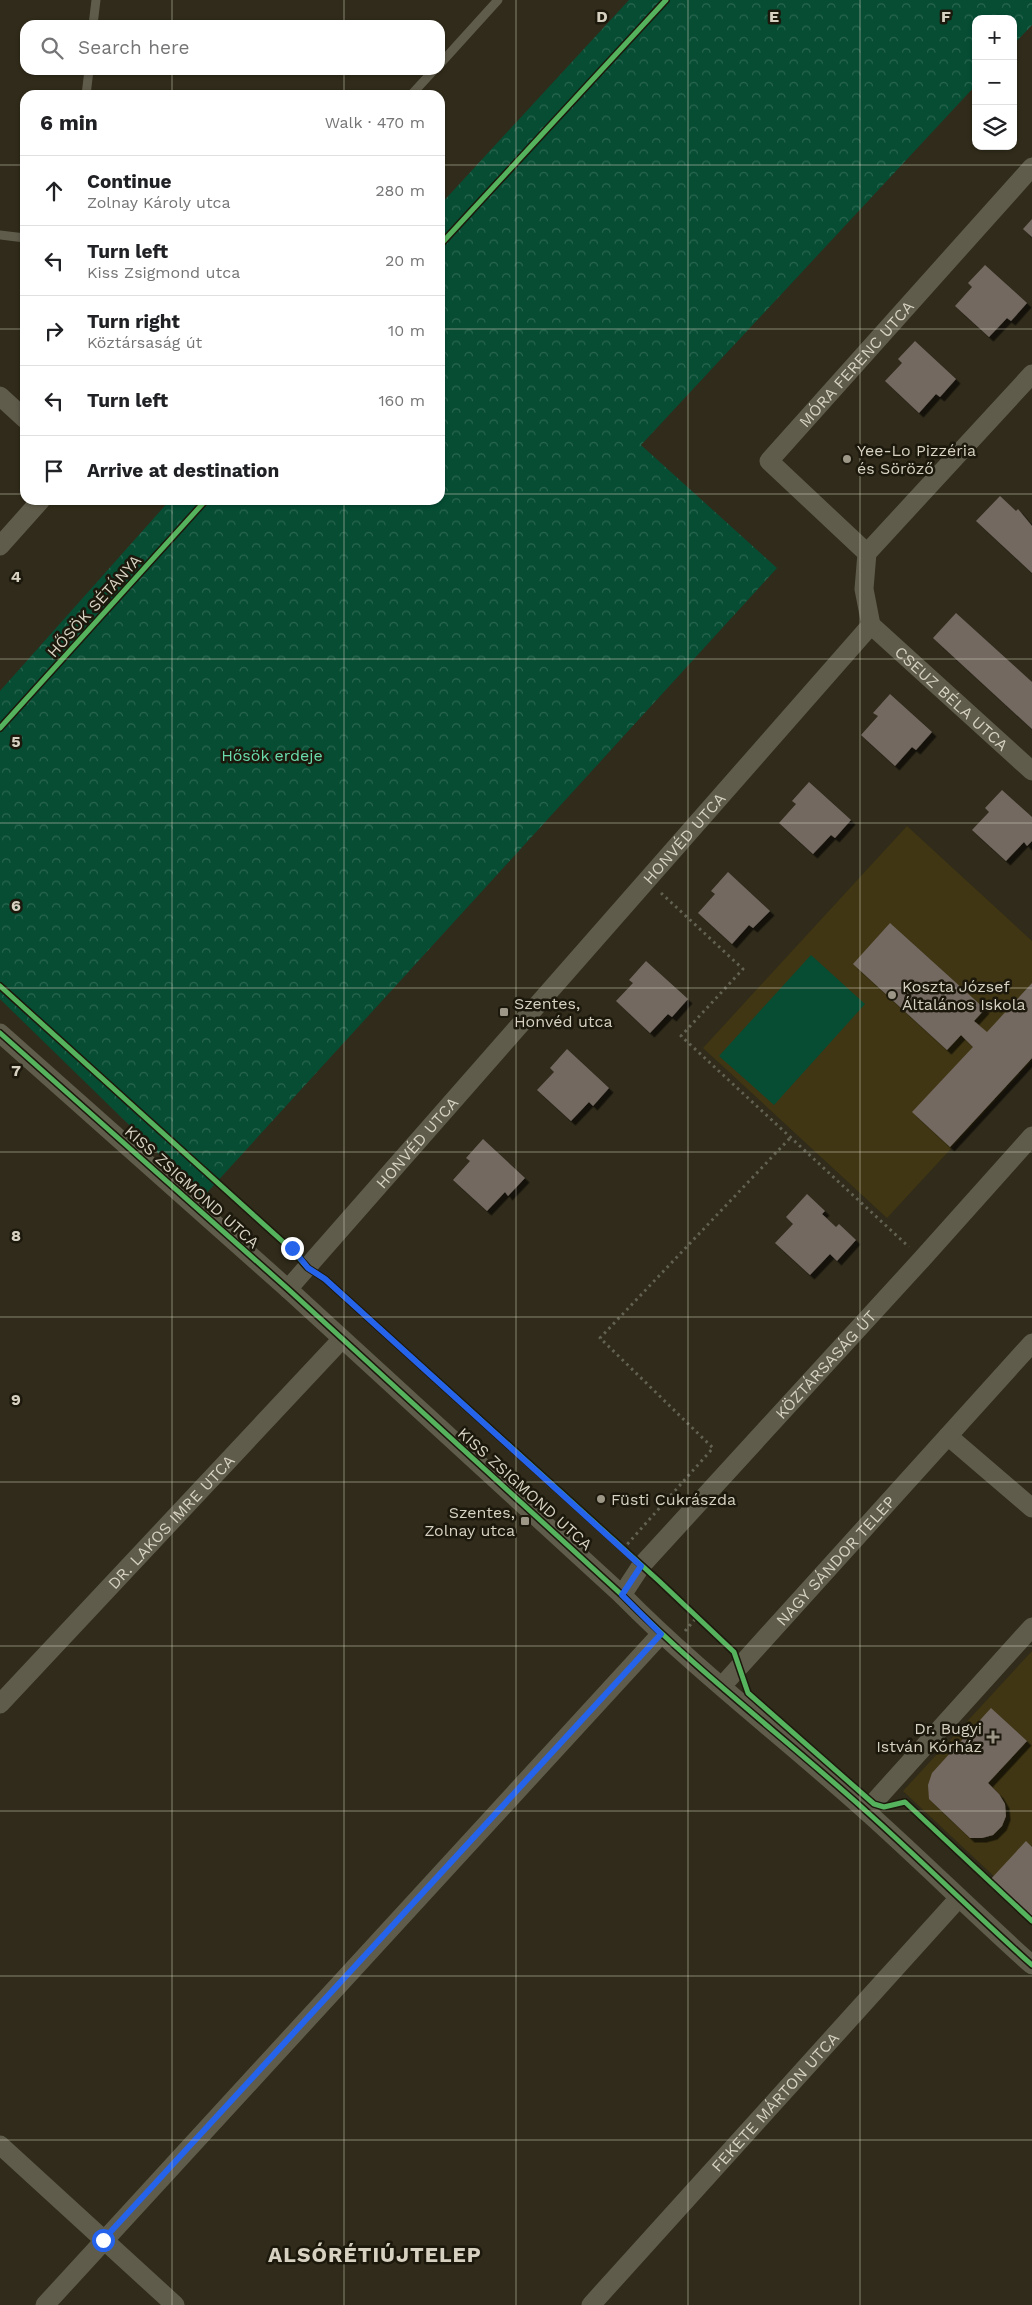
<!DOCTYPE html>
<html lang="en">
<head>
<meta charset="utf-8">
<style>
  :root { --surface:#fff; --page:#f6f6f6; --text:#202124; --muted:#757577; --line:#e0e0e0 }
  body { margin:0; font-family:"Work Sans",sans-serif; background:var(--page); color:var(--text) }
  .controls { position:absolute; right:15px; top:15px; display:grid; overflow:hidden; border-radius:10px; box-shadow:0 1px 4px #0004 }
  .controls button { width:45px; height:45px; display:grid; place-items:center; padding:0; border:0; border-bottom:1px solid var(--line); background:var(--surface); color:var(--text); font:25px sans-serif }
  .stop { position:absolute; width:15px; height:15px; margin:-11px; border:4px solid #2563eb; border-radius:50%; background:#fff }
  .stop.end { background:#2563eb; border-color:#fff; box-shadow:0 1px 5px #0008 }
  .list { margin:0; padding:0; list-style:none }
  h2 { display:flex; justify-content:space-between; align-items:center; height:65px; margin:0; padding:0 20px; font-size:21px }
  h2 small { font-size:16px; font-weight:400; color:var(--muted) }
  .list li { display:grid; grid-template-columns:32px 1fr auto; gap:15px; align-items:center; box-sizing:border-box; height:70px; padding:0 20px; border-top:1px solid var(--line) }
  .list b { display:block; font-size:19px; white-space:nowrap }
  .list p { margin:0; font-size:16px; white-space:nowrap; color:var(--muted) }
  .list em { font-size:16px; font-style:normal; color:var(--muted) }
  .icon { flex:none; width:28px; height:28px; fill:none; stroke:currentColor; stroke-width:2; stroke-linecap:round; stroke-linejoin:round }
  .map { position:relative; flex:none; width:1032px; height:2305px; overflow:hidden }
  .search { position:absolute; background:var(--surface); box-shadow:0 1px 4px #0004; left:20px; top:20px; width:425px; height:55px; display:flex; align-items:center; gap:12px; box-sizing:border-box; padding:0 18px; border-radius:15px; color:var(--muted); font-size:19px }
  .panel { position:absolute; background:var(--surface); box-shadow:0 1px 4px #0004; left:20px; top:90px; width:425px; height:415px; border-radius:15px }
  .map>svg:first-child { display:block }
  .built { fill:#403613 }
  .green { fill:#064d34 }
  .forest { fill:url(#forest-crowns) }
  .building { fill:#736961; filter:url(#shadow) }
  .lines { fill:none; stroke-linecap:round; stroke-linejoin:round }
  .path { stroke:#626152; stroke-width:3; stroke-dasharray:2.5 4; stroke-linecap:butt }
  .service { stroke:#5f5c4b; stroke-width:9 }
  .minor { stroke:#5f5c4b; stroke-width:19 }
  .cycleway-casing { stroke:#1c180c; stroke-width:8 }
  .cycleway { stroke:#56b35d; stroke-width:5 }
  .route { stroke:#2563eb; stroke-width:6 }
  .grid { fill:none; stroke:#d6d1c0; stroke-width:1; stroke-opacity:0.55 }
  .poi-dot { fill:#9c9786; stroke:#1c180c; stroke-width:2 }
  .labels { text-anchor:middle; dominant-baseline:central; stroke-width:5; stroke-linejoin:round; paint-order:stroke }
  .street-label { font-size:16px; fill:#d6d1c0; stroke:#1c180c }
  .poi-label { font-size:16px; fill:#d6d1c0; stroke:#1c180c; text-anchor:start }
  .park-label { font-size:16px; fill:#6adbac; stroke:#1c180c }
  .district-label { font-size:21px; font-weight:bold; letter-spacing:1px; fill:#d6d1c0; stroke:#1c180c }
  .grid-label { font-size:16px; text-anchor:middle; font-weight:bold; fill:#d6d1c0; stroke:#1c180c; stroke-width:5; stroke-linejoin:round; paint-order:stroke }
</style>
</head>
<body>
<div class="map">
<svg width="1032" height="2305" viewBox="0 0 1032 2305">
  <defs>
    <pattern id="forest-crowns" width="20" height="18" patternUnits="userSpaceOnUse" patternTransform="scale(1.25)"><rect width="20" height="18" fill="#064d34"/><path d="M2 6a3 3 0 1 1 6 0M12 15a3 3 0 1 1 6 0" fill="none" stroke="#2a6650"/></pattern>
    <filter id="shadow"><feDropShadow dx="4.5" dy="4.5" stdDeviation="0" flood-color="#0009"/></filter>
  </defs>
  <rect width="100%" height="100%" fill="#302b1a"/>
  <g class="built">
    <polygon points="907,826 1032,941 1032,1061 887,1218 703,1048"/>
    <polygon points="1032,1651 1032,1912 903,1791"/>
  </g>
  <polygon class="green" points="811,955 865,1004 774,1105 719,1056"/>
  <polygon class="forest" points="629,0 1032,0 1032,25 1013,45 1013,19 976,19 976,85 641,445 777,568 203,1197 0,999 0,691 170,500 440,500 440,205"/>
  <g class="building">
    <polygon points="1032,219 1032,237 1023,229"/>
    <polygon points="985,265 1027,303 1011,321 1007,318 989,337 955,306 972,287 968,283"/>
    <polygon points="915,341 956,379 940,397 936,394 919,413 885,381 902,363 898,359"/>
    <polygon points="1000,496 1016,511 1018,509 1032,526 1032,573 976,521"/>
    <polygon points="956,613 1032,682 1032,729 933,638"/>
    <polygon points="890,694 932,732 916,750 912,747 895,766 861,735 878,716 873,713"/>
    <polygon points="809,782 851,820 835,838 831,835 813,854 779,823 796,804 792,801"/>
    <polygon points="1002,790 1032,817 1032,841 1027,846 1024,842 1006,861 972,830 989,812 985,808"/>
    <polygon points="728,872 770,911 753,928 749,925 732,944 698,913 715,894 711,891"/>
    <polygon points="890,923 985,1009 974,1021 987,1032 1032,983 1032,1058 950,1147 912,1112 973,1047 961,1035 947,1050 853,964"/>
    <polygon points="646,961 688,999 672,1017 668,1014 650,1033 616,1001 633,983 629,980"/>
    <polygon points="567,1049 609,1088 593,1106 589,1102 571,1121 537,1090 554,1072 550,1068"/>
    <polygon points="483,1139 525,1178 508,1196 505,1192 487,1211 453,1180 470,1161 466,1158"/>
    <polygon points="807,1194 825,1211 822,1214 836,1227 839,1224 856,1240 837,1261 830,1254 810,1275 775,1243 793,1224 786,1217"/>
    <polygon points="991,1708 1027,1741 988,1783 999,1794 1005,1804 1006,1816 1002,1826 993,1835 982,1838 970,1838 929,1799 928,1785 932,1773"/>
    <polygon points="1026,1841 1032,1847 1032,1921 989,1881"/>
  </g>
  <g class="lines">
    <g class="path">
      <polyline points="661,893 743,969 681,1036 909,1247"/>
      <polyline points="623,1549 713,1448 600,1338 791,1137"/>
      <polyline points="685,1631 697,1617"/>
    </g>
    <g class="service">
      <polyline points="93,25 96,0"/>
      <polyline points="440,64 498,0"/>
      <polyline points="86,95 89,70"/>
      <polyline points="411,95 434,70"/>
      <polyline points="0,235 25,238"/>
    </g>
    <g class="minor">
      <polyline points="0,396 25,419"/>
      <polyline points="0,546 41,500"/>
      <path id="s1" d="M867,553L769,461L1032,167"/>
      <path id="s2" d="M871,625L1032,771"/>
      <path d="M0,1033L288,1289L622,1595C698,1672 785,1738 866,1811C922,1861 976,1915 1032,1965"/>
      <path id="s3" d="M288,1289L871,625L864,589L867,553L1032,374"/>
      <polyline points="948,1436 1032,1508"/>
      <path id="s4" d="M622,1595L641,1566L922,1259L1032,1136"/>
      <path id="s5" d="M722,1686L1032,1343"/>
      <path id="s6" d="M0,1704L342,1339"/>
      <polyline points="866,1811 1032,1627"/>
      <polyline points="0,2145 175,2305"/>
      <polyline points="45,2305 661,1634"/>
      <path id="s7" d="M591,2305L958,1899"/>
    </g>
    <g class="cycleway-casing">
      <g id="cycleway">
        <polyline points="440,245 666,0"/>
        <polyline points="0,728 206,500"/>
        <polyline points="0,986 291,1249 308,1268 325,1279 659,1581 734,1652 748,1693 874,1804 884,1807 905,1802 1032,1921"/>
        <path d="M0,1033L288,1289L622,1595C698,1672 785,1738 866,1811C922,1861 976,1915 1032,1965"/>
      </g>
    </g>
    <use href="#cycleway" class="cycleway"/>
  </g>
  <g class="lines">
    <polyline class="route" points="103,2240 661,1634 622,1595 641,1566 325,1279 308,1268 292,1248"/>
  </g>
  <path class="grid" d="M172,0V25M344,0V25M516,0V2305M688,0V2305M860,0V2305M172,70V95M344,70V95M0,165H25M440,165H1032M0,329H25M440,329H1032M0,494H25M440,494H1032M172,500V2305M344,500V2305M0,659H1032M0,823H1032M0,988H1032M0,1152H1032M0,1317H1032M0,1482H1032M0,1646H1032M0,1811H1032M0,1976H1032M0,2140H1032"/>
  <g class="poi-dot">
    <circle cx="847" cy="459" r="5"/>
    <circle cx="892" cy="995" r="5"/>
    <rect x="499" y="1007" width="10" height="10" rx="2.5"/>
    <circle cx="601" cy="1499" r="5"/>
    <rect x="520" y="1516" width="10" height="10" rx="2.5"/>
    <path d="M990.5 1729.5h5v5h5v5h-5v5h-5v-5h-5v-5h5z"/>
  </g>
  <g class="labels">
    <g class="street-label">
      <text stroke="none"><textPath href="#s1" startOffset="265">MÓRA FERENC UTCA</textPath></text>
      <text transform="translate(94 606) rotate(-48)">HŐSÖK SÉTÁNYA</text>
      <text stroke="none"><textPath href="#s2" startOffset="109">CSEUZ BÉLA UTCA</textPath></text>
      <text stroke="none"><textPath href="#s3" startOffset="600">HONVÉD UTCA</textPath></text>
      <text stroke="none"><textPath href="#s3" startOffset="195">HONVÉD UTCA</textPath></text>
      <text transform="translate(192 1187) rotate(42)">KISS ZSIGMOND UTCA</text>
      <text stroke="none"><textPath href="#s4" startOffset="308">KÖZTÁRSASÁG ÚT</textPath></text>
      <text transform="translate(525 1489) rotate(42)">KISS ZSIGMOND UTCA</text>
      <text stroke="none"><textPath href="#s6" startOffset="250">DR. LAKOS IMRE UTCA</textPath></text>
      <text stroke="none"><textPath href="#s5" startOffset="169">NAGY SÁNDOR TELEP</textPath></text>
      <text stroke="none"><textPath href="#s7" startOffset="274">FEKETE MÁRTON UTCA</textPath></text>
    </g>
    <g class="poi-label">
      <text x="857" y="450">Yee-Lo Pizzéria<tspan x="857" dy="18">és Söröző</tspan></text>
      <text x="902" y="986">Koszta József<tspan x="902" dy="18">Általános Iskola</tspan></text>
      <text x="514" y="1003">Szentes,<tspan x="514" dy="18">Honvéd utca</tspan></text>
      <text x="611" y="1499">Füsti Cukrászda</text>
      <text x="515" y="1512" text-anchor="end">Szentes,<tspan x="515" dy="18">Zolnay utca</tspan></text>
      <text x="982" y="1728" text-anchor="end">Dr. Bugyi<tspan x="982" dy="18">István Kórház</tspan></text>
    </g>
    <g class="park-label">
      <text x="272" y="755">Hősök erdeje</text>
    </g>
    <g class="district-label">
      <text x="375" y="2254">ALSÓRÉTIÚJTELEP</text>
    </g>
  </g>
  <g class="grid-label">
    <text x="602" y="22">D</text>
    <text x="774" y="22">E</text>
    <text x="946" y="22">F</text>
    <text x="16" y="582">4</text>
    <text x="16" y="747">5</text>
    <text x="16" y="911">6</text>
    <text x="16" y="1076">7</text>
    <text x="16" y="1241">8</text>
    <text x="16" y="1405">9</text>
  </g>
</svg>
<div class="controls">
<button>+</button>
<button>−</button>
<button><svg class="icon" aria-label="layers" viewBox="0 0 24 24"><path d="M12 4l9 5-9 5-9-5zM3 14l9 5 9-5"/></svg></button>
</div>
<div class="stop" style="left:103px;top:2240px"></div>
<div class="stop end" style="left:292px;top:1248px"></div>
<div class="search"><svg class="icon" aria-label="search" viewBox="0 0 24 24"><circle cx="10" cy="10" r="6"/><path d="M15 15l6 6"/></svg>Search here</div>
<section class="panel">
<h2>6 min<small>Walk · 470 m</small></h2>
<ul class="list">
<li><svg class="icon" aria-label="ahead" viewBox="0 0 24 24"><path d="M12 20V5M6 11l6-6 6 6"/></svg><div><b>Continue</b><p>Zolnay Károly utca</p></div><em>280 m</em></li>
<li><svg class="icon" aria-label="left" viewBox="0 0 24 24"><path d="M17 20v-9H6M10 6l-5 5 5 5"/></svg><div><b>Turn left</b><p>Kiss Zsigmond utca</p></div><em>20 m</em></li>
<li><svg class="icon" aria-label="right" viewBox="0 0 24 24"><path d="M7 20v-9h11M14 6l5 5-5 5"/></svg><div><b>Turn right</b><p>Köztársaság út</p></div><em>10 m</em></li>
<li><svg class="icon" aria-label="left" viewBox="0 0 24 24"><path d="M17 20v-9H6M10 6l-5 5 5 5"/></svg><div><b>Turn left</b></div><em>160 m</em></li>
<li><svg class="icon" aria-label="arrive" viewBox="0 0 24 24"><path d="M6 21V4h12l-3 4 3 4H6"/></svg><div><b>Arrive at destination</b></div></li>
</ul>
</section>
</div>
</body>
</html>
